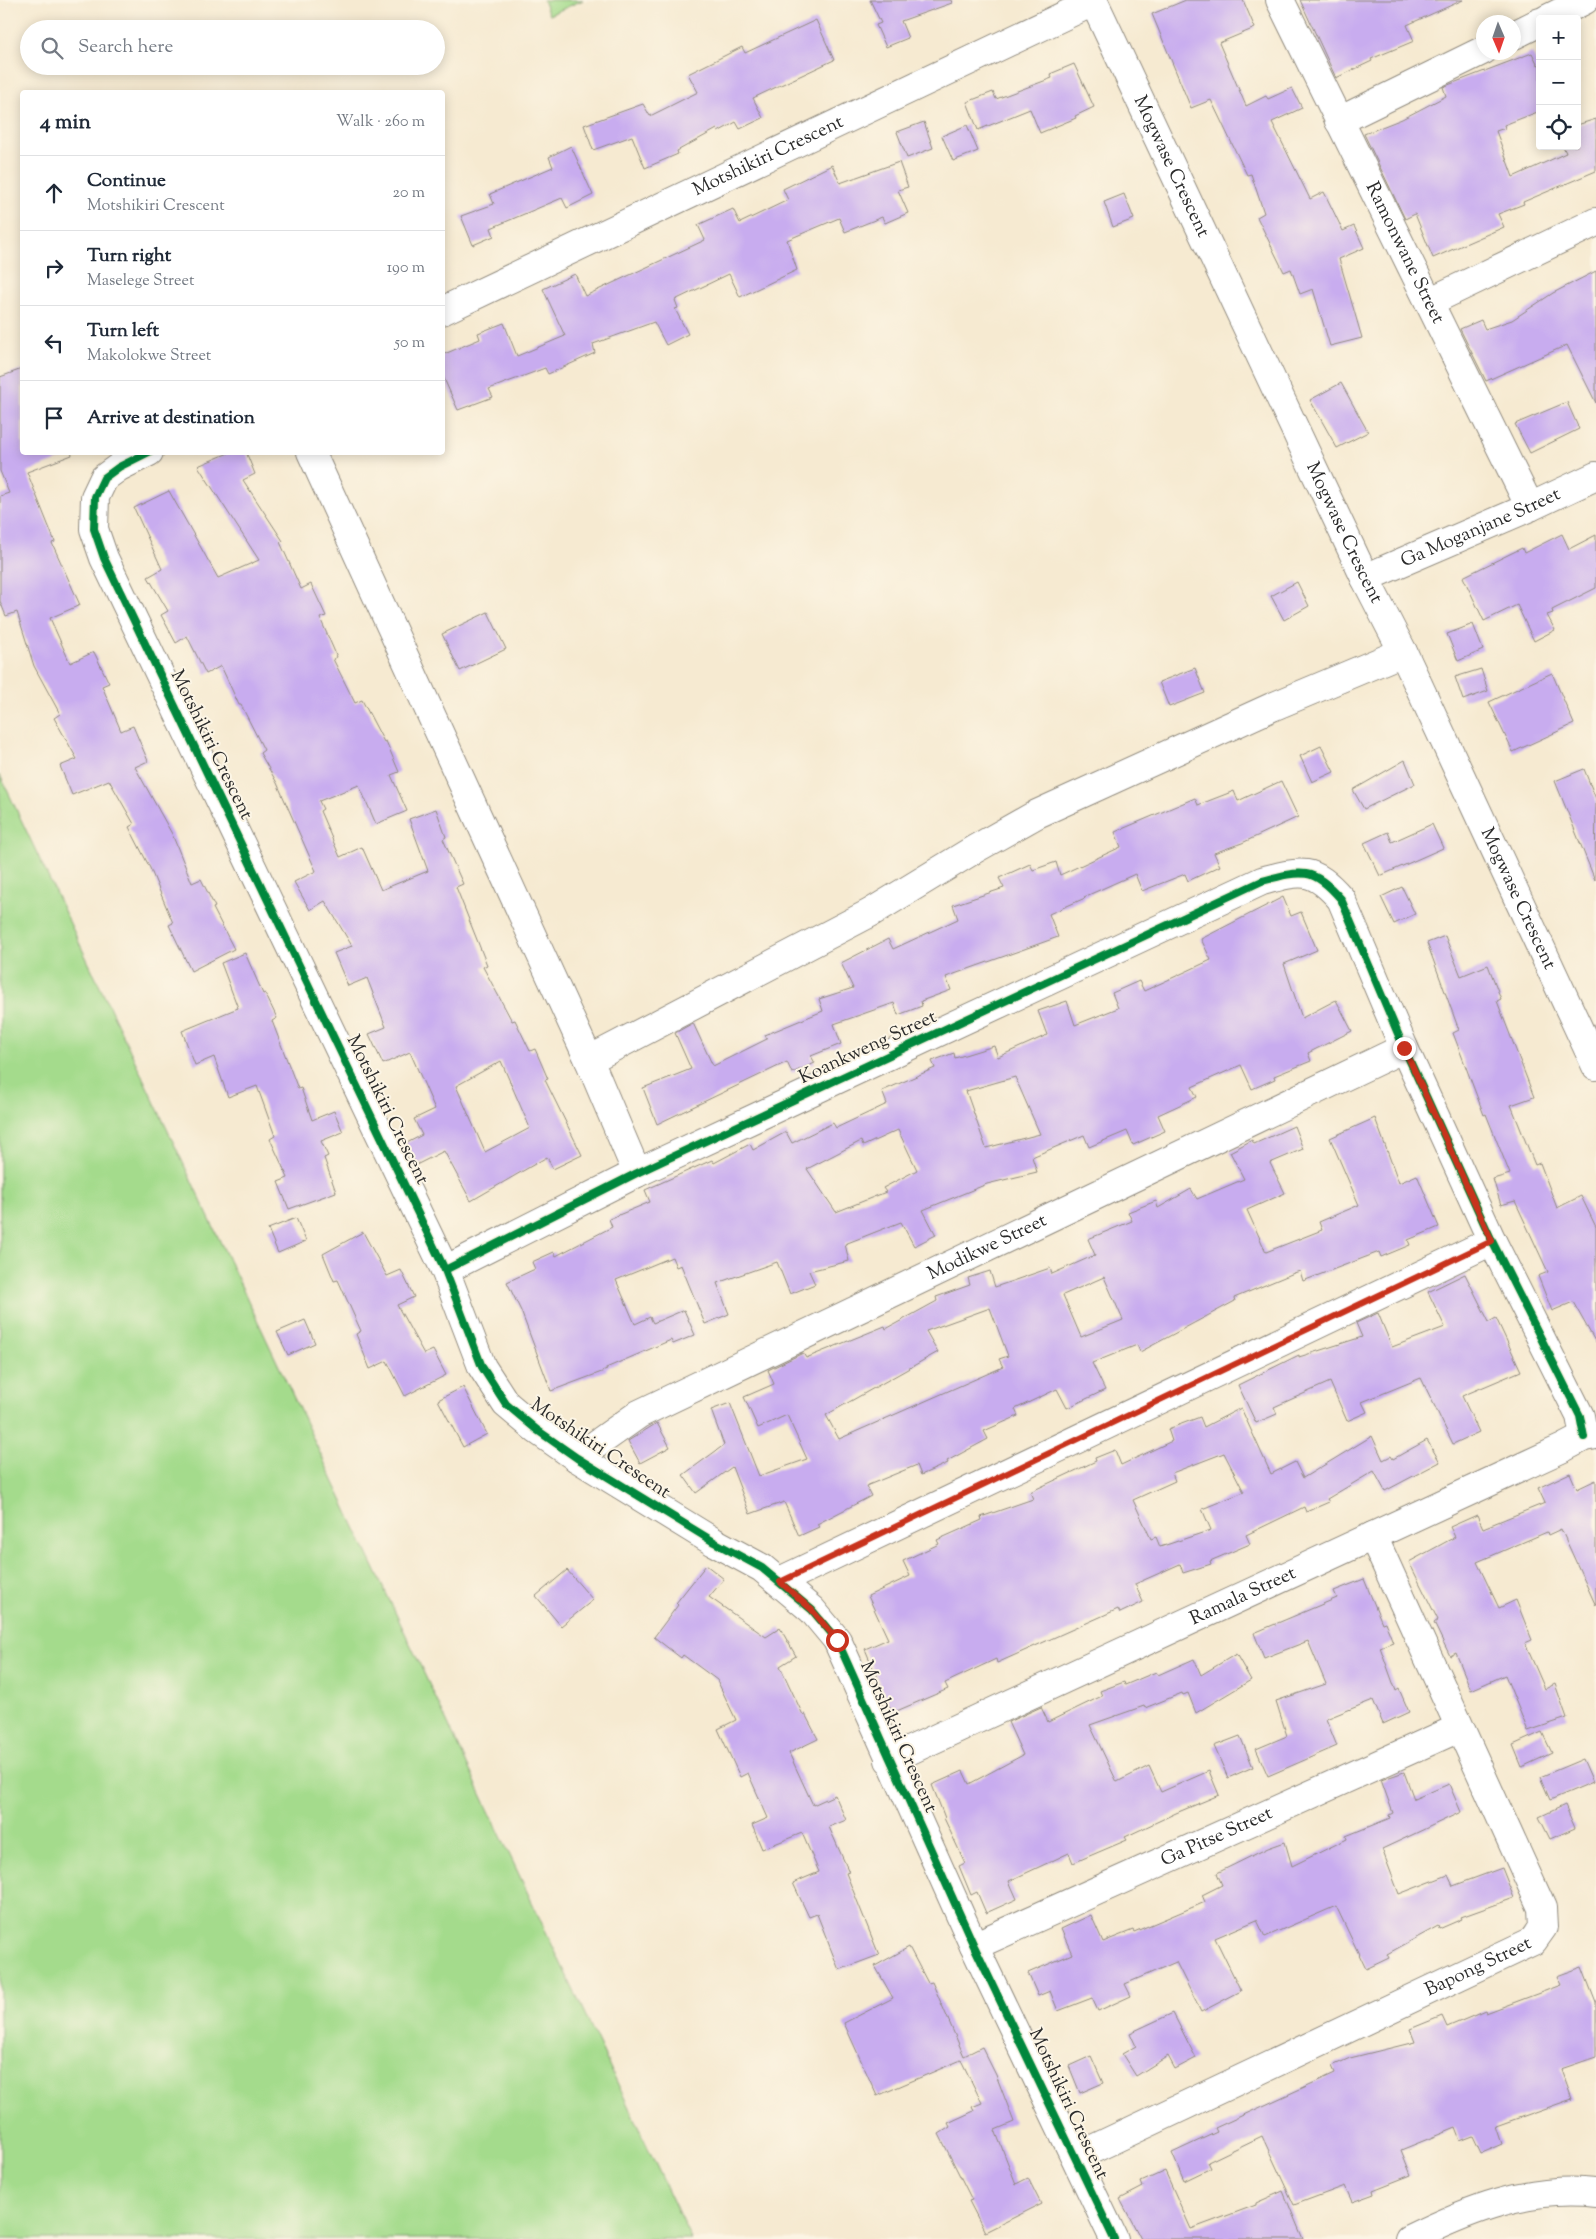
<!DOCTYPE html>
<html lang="en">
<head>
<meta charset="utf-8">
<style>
  :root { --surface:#fff; --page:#f2f2f3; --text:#1f2937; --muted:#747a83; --line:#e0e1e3 }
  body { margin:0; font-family:"Sorts Mill Goudy",serif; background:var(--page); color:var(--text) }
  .controls { position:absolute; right:15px; top:15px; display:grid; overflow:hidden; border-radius:5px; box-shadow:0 2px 12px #0003 }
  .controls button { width:45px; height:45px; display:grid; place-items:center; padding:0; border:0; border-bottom:1px solid var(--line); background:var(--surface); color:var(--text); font:25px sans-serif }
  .compass { position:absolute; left:1476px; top:15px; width:45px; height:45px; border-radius:50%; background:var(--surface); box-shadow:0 2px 12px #0003; rotate:178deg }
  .stop { position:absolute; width:15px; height:15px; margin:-11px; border:4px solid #c8321e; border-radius:50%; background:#fff }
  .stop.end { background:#c8321e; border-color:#fff; box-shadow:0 1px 5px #0008 }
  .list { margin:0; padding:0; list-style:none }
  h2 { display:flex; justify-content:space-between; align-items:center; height:65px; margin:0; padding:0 20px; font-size:21px }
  h2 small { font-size:16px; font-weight:400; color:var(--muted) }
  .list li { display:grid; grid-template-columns:32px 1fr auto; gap:15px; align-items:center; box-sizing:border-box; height:75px; padding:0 20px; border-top:1px solid var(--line) }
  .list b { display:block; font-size:19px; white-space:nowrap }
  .list p { margin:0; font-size:16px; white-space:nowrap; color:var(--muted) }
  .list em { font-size:16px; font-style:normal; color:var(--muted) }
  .icon { flex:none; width:28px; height:28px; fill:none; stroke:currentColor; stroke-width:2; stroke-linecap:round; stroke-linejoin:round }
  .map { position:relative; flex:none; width:1596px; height:2239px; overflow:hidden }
  .search { position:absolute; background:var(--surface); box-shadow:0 2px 12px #0003; left:20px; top:20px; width:425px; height:55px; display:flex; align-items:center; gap:12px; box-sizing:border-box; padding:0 18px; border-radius:28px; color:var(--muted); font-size:19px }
  .panel { position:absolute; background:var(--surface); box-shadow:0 2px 12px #0003; left:20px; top:90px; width:425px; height:365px; border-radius:5px }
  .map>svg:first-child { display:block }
  .green { fill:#a4db8c; stroke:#68835c }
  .building { fill:#c8acef; fill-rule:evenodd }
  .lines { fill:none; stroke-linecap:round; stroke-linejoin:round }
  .minor-casing { stroke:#908a7e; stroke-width:30 }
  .minor { stroke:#fff; stroke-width:28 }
  .cycleway-casing { stroke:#fcf5e5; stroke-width:11 }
  .cycleway { stroke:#00873e; stroke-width:8 }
  .route { stroke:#c8321e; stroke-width:6 }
  .labels { text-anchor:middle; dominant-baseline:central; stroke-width:4; stroke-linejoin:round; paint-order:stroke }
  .street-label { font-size:19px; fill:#2b2b2b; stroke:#fcf5e5 }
</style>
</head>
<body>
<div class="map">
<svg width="1596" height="2239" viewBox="0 0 1596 2239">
  <rect width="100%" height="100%" fill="#fcf5e5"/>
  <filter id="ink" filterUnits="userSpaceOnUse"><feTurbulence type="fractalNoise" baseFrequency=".02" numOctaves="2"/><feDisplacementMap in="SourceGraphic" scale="10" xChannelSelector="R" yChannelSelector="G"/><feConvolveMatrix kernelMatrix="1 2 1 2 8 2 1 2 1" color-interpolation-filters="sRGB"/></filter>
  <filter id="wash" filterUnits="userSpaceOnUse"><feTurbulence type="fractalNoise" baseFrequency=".0096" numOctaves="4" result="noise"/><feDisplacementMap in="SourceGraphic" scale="20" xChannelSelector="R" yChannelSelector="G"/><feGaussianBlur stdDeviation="1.12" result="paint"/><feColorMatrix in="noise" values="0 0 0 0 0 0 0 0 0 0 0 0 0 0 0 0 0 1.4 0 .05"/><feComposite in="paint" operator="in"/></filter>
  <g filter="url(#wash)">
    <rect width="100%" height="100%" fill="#f6ead1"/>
    <g class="green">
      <polygon points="543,0 583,0 549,15"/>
      <polygon points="0,775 691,2239 0,2239"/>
    </g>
    <g id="blocks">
      <g class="building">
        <polygon points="870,0 951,0 952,3 901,21 908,38 886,47 876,25 881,23"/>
        <polygon points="1186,0 1243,0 1255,28 1219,43 1246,106 1266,96 1268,99 1292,88 1302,108 1272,122 1310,199 1324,192 1343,231 1354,226 1364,248 1339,259 1362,338 1330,346 1313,289 1300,294 1291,269 1284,272 1257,217 1264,213 1251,174 1247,175 1211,100 1191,108 1152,14"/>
        <polygon points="1300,0 1463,0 1407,25 1414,41 1371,59 1372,61 1336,78"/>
        <polygon points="816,20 834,60 753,98 763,118 740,129 736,122 718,132 717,129 677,151 678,154 645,168 632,136 593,150 584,125 643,104 650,116 698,92 688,74 742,47 745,53"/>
        <polygon points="1532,53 1538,65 1540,64 1540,111 1504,125 1505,128 1496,131 1513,177 1566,153 1563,146 1577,146 1577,125 1596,119 1596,171 1523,202 1524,204 1498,214 1504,227 1433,258 1415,214 1405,219 1364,134 1402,119 1446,96 1443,87 1448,85"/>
        <polygon points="1074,64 1094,107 1075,116 1076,118 1040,133 1030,109 978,130 967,102 993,92 996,99 1052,78 1050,74"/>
        <polygon points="924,122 933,148 907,158 897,132"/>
        <polygon points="967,125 978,151 953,161 942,136"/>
        <polygon points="571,146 593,195 567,208 562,198 491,228 494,236 473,245 461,216 494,204 490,194 553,167 549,157"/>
        <polygon points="899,162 908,187 898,190 908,213 885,223 882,217 845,232 839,218 787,240 797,270 740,297 729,274 675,300 678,308 675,309 688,334 666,345 654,322 593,344 595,353 548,374 545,368 489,389 493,397 458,410 442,374 442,355 480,339 478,333 504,323 517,356 565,336 543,289 575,274 585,296 705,240 698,225 733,209 740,223 788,200 783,189 832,165 840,183"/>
        <polygon points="1124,194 1134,219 1113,227 1104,202"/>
        <polygon points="1596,271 1596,403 1567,345 1486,381 1460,329 1481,320 1485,329 1512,320 1553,293"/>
        <polygon points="22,369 22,452 71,452 72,455 27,472 55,542 52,543 80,605 50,618 70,663 94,652 109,683 102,686 121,731 133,726 148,761 135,767 172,834 192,883 201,879 215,907 213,908 234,949 191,971 169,925 173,923 150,868 129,827 134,824 109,780 72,795 60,766 77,759 54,718 60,714 34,666 17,612 6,616 0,601 0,496 9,493 0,471 0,377"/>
        <polygon points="1341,383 1368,432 1337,448 1310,400"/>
        <polygon points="1567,402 1579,429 1530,453 1515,424"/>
        <path d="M231,452H246L255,474L243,480L283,541L280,542L301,589L311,584L326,616L320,618L337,657L333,659L355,703L362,700L384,742L386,741L399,772L391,775L407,811L376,824L359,785L319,801L323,809L320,811L340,857L362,847L381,890L428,871L409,819L436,809L446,837L443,839L463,884L456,887L487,965L483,967L512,1021L515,1020L530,1051L535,1049L548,1079L545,1080L582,1155L553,1169L547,1157L471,1201L444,1151L416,1165L405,1144L422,1135L414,1119L435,1109L410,1052L383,1064L369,1034L386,1027L367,978L348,986L334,953L352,946L325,901L310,910L294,882L316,871L277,783L260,753L264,750L241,705H239L221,666L206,674L187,636L176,643L161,615L168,611L148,577L162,569L134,508L169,491L218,578L259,560L198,466ZM501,1061L530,1128L485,1152L456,1086Z"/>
        <polygon points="1562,534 1569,549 1596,535 1596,588 1552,610 1553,613 1547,615 1555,630 1534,641 1517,605 1484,621 1463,577 1522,548 1524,553"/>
        <polygon points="1297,582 1309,606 1284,620 1271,596"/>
        <polygon points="488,612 506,649 460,671 442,634"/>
        <polygon points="1473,624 1483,650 1458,661 1447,634"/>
        <polygon points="1195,668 1205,693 1169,707 1159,682"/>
        <polygon points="1481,669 1488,691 1463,700 1455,677"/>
        <polygon points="1552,673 1574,724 1513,752 1489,702"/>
        <polygon points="1321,746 1334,772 1312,782 1300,756"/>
        <polygon points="1405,760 1415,784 1364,809 1353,790"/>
        <polygon points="1584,769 1596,799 1595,880 1555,781"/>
        <polygon points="1281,781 1298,817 1242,843 1214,853 1220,866 1188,881 1185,874 1142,891 1135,874 1084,897 1085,898 1049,914 1058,937 946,977 951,990 921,1001 922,1006 898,1015 894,1003 834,1024 841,1044 811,1056 815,1063 792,1073 787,1062 657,1124 643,1088 691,1069 675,1033 693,1023 713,1066 767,1039 765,1035 823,1011 819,999 853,988 841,963 888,939 893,949 958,919 953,905 1004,888 999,878 1030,864 1033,870 1056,862 1060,875 1121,847 1115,832 1195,798 1198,805 1234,791 1238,801"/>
        <polygon points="1432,824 1443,848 1380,876 1364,843 1388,832 1392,842"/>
        <polygon points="1402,887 1415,914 1394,924 1381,897"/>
        <path d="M1283,897L1291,916L1301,912L1317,950L1284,964L1302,1018L1336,1000L1352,1031L1308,1053L1311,1061L1274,1076L1275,1079L1252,1089L1241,1065L1192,1087L1197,1097L1158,1115L1165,1131L1133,1145L1127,1131L1089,1147L1084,1135L1032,1157L1037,1172L987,1184L923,1210L936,1235L914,1246L901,1222L845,1244L849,1261L809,1271L815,1284L790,1294L777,1262L717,1283L729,1314L705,1324L681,1265L676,1267L672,1257L616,1280L635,1324L650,1317L653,1323L684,1310L695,1335L673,1344L671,1340L606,1368L607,1370L551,1391L521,1311L507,1282L535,1269L532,1262L554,1252L556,1256L612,1227L609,1219L650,1202L645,1190L712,1160L714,1163L750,1144L753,1150L786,1132L792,1143L833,1123L836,1128L887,1104L882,1091L935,1068L932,1061L954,1053L955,1058L994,1046L998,1057L1047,1035L1038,1011L1067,1001L1075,1025L1118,1008L1112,993L1139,981L1144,991L1211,960L1201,939ZM1015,1077L1040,1134L986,1148L966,1091ZM898,1130L917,1170L883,1188L886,1192L836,1212L807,1169L861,1141L863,1146Z"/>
        <polygon points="1445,936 1461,976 1488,965 1501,999 1497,1001 1534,1097 1511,1105 1535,1165 1540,1163 1557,1208 1581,1196 1596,1227 1596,1343 1573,1302 1552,1311 1538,1276 1548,1272 1515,1201 1501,1205 1493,1179 1510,1174 1486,1114 1484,1115 1453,1033 1459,1030 1427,943"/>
        <polygon points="245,953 263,994 265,993 277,1018 272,1021 298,1089 301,1088 312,1120 334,1111 343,1132 321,1141 328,1156 324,1158 336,1192 289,1209 278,1182 288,1178 270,1139 275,1136 257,1086 228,1097 214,1057 195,1065 182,1031 238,1008 221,963"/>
        <path d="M1375,1118L1399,1183L1417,1175L1439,1227L1408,1240L1410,1245L1381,1257L1379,1252L1303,1281L1300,1271L1294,1273L1234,1298L1235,1301L1140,1352L1137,1345L1092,1363L1105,1390L1067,1408L1057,1389L1015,1409L1018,1416L984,1431L988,1439L947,1461L948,1463L921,1475L917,1465L866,1486L871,1496L817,1524L819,1527L799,1536L784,1502L750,1514L732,1467L696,1493L683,1475L724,1445L711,1410L730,1403L759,1476L807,1459L787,1415L758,1428L744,1397L774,1384L768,1370L803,1353L806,1358L885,1326L886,1329L937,1301L936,1297L970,1285L968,1278L990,1271L995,1287L1050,1268L1052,1274L1095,1255L1088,1239L1132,1221L1128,1212L1156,1201L1158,1208L1191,1189L1197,1199L1244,1179L1230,1152L1252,1140L1254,1144L1294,1126L1303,1149L1270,1163L1285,1193L1247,1210L1266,1252L1322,1230L1319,1222L1359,1205L1330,1138ZM1104,1277L1123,1320L1081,1337L1063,1295ZM990,1308L1008,1356L999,1359L1003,1367L839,1439L826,1415L938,1352L926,1331Z"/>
        <polygon points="296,1218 306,1241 278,1253 268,1229"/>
        <polygon points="363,1232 387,1276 401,1270 414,1297 397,1305 424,1354 433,1350 446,1375 405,1396 387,1361 370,1369 356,1334 361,1331 338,1280 334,1281 323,1254"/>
        <polygon points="1465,1274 1489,1322 1496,1318 1521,1371 1462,1396 1479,1432 1453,1444 1421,1378 1362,1402 1367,1412 1347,1421 1330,1382 1274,1407 1277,1414 1256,1423 1238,1385 1299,1355 1299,1357 1362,1337 1356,1323 1378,1313 1392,1347 1445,1327 1428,1292"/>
        <polygon points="305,1320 315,1343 288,1355 277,1332"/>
        <polygon points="463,1387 487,1434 463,1447 438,1400"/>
        <path d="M1241,1408L1271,1474L1295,1462L1303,1478L1372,1436L1383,1460L1391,1456L1393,1459L1427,1440L1440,1462L1385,1491L1374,1471L1327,1499L1329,1502L1306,1512L1304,1507L1246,1535L1250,1544L1210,1561L1211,1564L1183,1573L1180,1564L1135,1584L1143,1602L1120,1613L1118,1609L997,1663L996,1659L945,1683L948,1689L892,1713L865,1649L888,1639L868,1596L910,1576L903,1561L939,1544L937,1540L982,1520L981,1517L1033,1499L1030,1492L1096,1461L1095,1458L1115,1450L1121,1465L1172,1441L1168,1429L1200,1417L1204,1427ZM1224,1453L1244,1492L1202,1509L1211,1530L1160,1547L1156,1537L1151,1539L1133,1500L1175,1481L1172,1473Z"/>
        <polygon points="657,1423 670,1447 640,1463 628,1441"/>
        <polygon points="1570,1473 1577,1489 1596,1480 1596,1606 1561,1529 1548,1535 1547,1532 1477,1562 1499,1608 1516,1600 1532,1640 1525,1643 1545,1689 1555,1684 1567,1718 1528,1731 1505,1675 1471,1690 1456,1653 1450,1656 1434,1623 1438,1620 1409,1562 1455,1537 1450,1527 1477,1515 1483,1528 1545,1503 1538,1488"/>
        <polygon points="706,1565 724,1579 709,1597 766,1637 780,1628 796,1656 780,1666 803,1715 805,1714 818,1739 789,1753 813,1805 835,1795 846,1820 829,1827 849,1872 846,1873 879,1955 839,1970 817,1914 809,1917 793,1883 819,1872 802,1833 762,1849 752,1825 768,1818 748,1773 740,1777 718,1729 736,1720 717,1680 683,1655 681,1658 654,1637 678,1605 676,1603"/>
        <polygon points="567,1570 593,1600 561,1626 536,1596"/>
        <polygon points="1364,1579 1382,1623 1385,1622 1393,1642 1380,1647 1396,1691 1399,1689 1409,1712 1383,1724 1373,1700 1326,1719 1337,1746 1268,1776 1256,1749 1287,1736 1276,1701 1326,1684 1308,1641 1264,1658 1254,1633 1337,1598 1334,1591"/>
        <polygon points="1236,1654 1251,1680 1196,1713 1188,1693 1183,1695 1182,1693 1145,1708 1144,1706 1090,1725 1117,1782 1149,1766 1161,1792 1209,1771 1219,1795 1176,1813 1125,1837 1127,1840 1073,1863 1069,1853 1009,1881 1017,1899 986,1913 977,1892 971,1895 959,1866 965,1863 944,1818 945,1818 932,1785 963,1771 969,1784 1023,1755 1008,1722 1041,1707 1048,1722 1102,1696 1100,1691 1124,1682 1125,1685 1156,1672 1158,1675 1194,1659 1201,1675"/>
        <polygon points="1542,1732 1552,1753 1522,1767 1513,1745"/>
        <polygon points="1240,1736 1253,1767 1228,1778 1214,1746"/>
        <polygon points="1583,1759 1593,1782 1550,1800 1540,1777"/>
        <polygon points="1404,1772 1414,1799 1449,1784 1461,1812 1382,1849 1399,1894 1448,1875 1453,1886 1502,1868 1514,1898 1461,1917 1462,1919 1439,1929 1438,1926 1387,1954 1389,1958 1366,1969 1336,1906 1265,1937 1257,1920 1215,1938 1241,1991 1201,2012 1176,1962 1125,1984 1131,1996 1098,2011 1092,1998 1058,2011 1050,1991 1038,1996 1028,1973 1072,1954 1061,1929 1091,1915 1103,1942 1133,1930 1134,1932 1205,1902 1202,1895 1222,1885 1217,1873 1268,1848 1285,1842 1292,1866 1347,1839 1346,1836 1390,1818 1389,1815 1393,1813 1381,1780"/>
        <polygon points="1565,1805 1575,1828 1550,1839 1539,1817"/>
        <polygon points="909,1947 928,1983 932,1982 964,2056 982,2047 996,2075 1014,2122 995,2130 1016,2184 1028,2178 1041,2204 985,2232 969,2201 972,2200 939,2134 950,2127 948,2123 974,2111 972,2107 982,2103 961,2060 877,2096 844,2023 893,1998 875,1966"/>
        <polygon points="1582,1967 1596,2003 1596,2057 1561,2069 1572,2099 1496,2126 1502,2144 1481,2153 1473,2136 1460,2141 1455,2128 1401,2150 1411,2175 1373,2190 1374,2194 1352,2202 1345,2186 1294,2205 1262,2136 1208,2162 1211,2168 1184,2181 1172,2153 1217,2132 1215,2128 1335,2073 1332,2066 1350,2058 1415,2042 1410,2029 1442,2016 1447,2027 1485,2011 1486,2013 1561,1985 1557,1976"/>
        <polygon points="1173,2013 1196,2058 1175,2069 1168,2056 1136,2076 1122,2054 1136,2046 1130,2033"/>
        <polygon points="1091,2056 1103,2083 1080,2093 1069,2066"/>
        <polygon points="1165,2171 1191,2229 1256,2205 1256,2203 1283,2191 1303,2239 1141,2239 1120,2199 1143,2187 1141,2182"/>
      </g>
    </g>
  </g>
  <g filter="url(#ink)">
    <use href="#blocks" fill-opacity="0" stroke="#908a7e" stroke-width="1"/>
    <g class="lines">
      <g class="minor-casing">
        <g id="minor">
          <path id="s1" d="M1093,0L1365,578L1403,652L1596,1066"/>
          <path id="s2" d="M1280,0L1530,507"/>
          <polyline points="1547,19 1585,0"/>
          <polyline points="1514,35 1540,22"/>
          <polyline points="1339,121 1484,50"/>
          <polyline points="1429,302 1596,222"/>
          <path id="s3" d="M442,311L1093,2"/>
          <polyline points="149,452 119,467 104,478 95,497 94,529 104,558 445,1270 482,1367 506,1404 537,1430 577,1458 714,1542 762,1568 812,1610 837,1640 974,1946 1114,2239"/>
          <polyline points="311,452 589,1060 637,1173"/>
          <path id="s4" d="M1365,578L1530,507L1596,476"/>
          <polyline points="589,1060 870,913 975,849 1037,814 1272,707 1403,652"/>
          <path d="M445,1270L637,1173L1262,881C1302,870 1313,867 1341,899L1404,1048L1492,1241L1580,1416L1584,1437"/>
          <path id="s5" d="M577,1458L639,1414L1404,1048"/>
          <polyline points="780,1581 1492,1241"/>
          <path id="s6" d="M889,1760L1563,1448L1584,1437L1596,1435"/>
          <path id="s7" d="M974,1946L1459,1728"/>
          <path id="s8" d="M1076,2157L1533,1941L1543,1927L1542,1908L1373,1536"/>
          <path d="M1409,2239C1468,2210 1529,2185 1596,2193"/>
        </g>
      </g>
      <use href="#minor" class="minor"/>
      <g class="cycleway-casing">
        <g id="cycleway">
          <polyline points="149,452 119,467 104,478 95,497 94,529 104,558 445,1270 482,1367 506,1404 537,1430 577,1458 714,1542 762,1568 812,1610 837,1640 974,1946 1114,2239"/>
          <path d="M445,1270L637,1173L1262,881C1302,870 1313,867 1341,899L1404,1048L1492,1241L1580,1416L1584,1437"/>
        </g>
      </g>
      <use href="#cycleway" class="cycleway"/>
    </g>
  </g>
  <g class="lines" filter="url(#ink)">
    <polyline class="route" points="837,1640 812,1610 780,1582 1492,1241 1404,1048"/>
  </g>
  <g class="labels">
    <g class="street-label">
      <text stroke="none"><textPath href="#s3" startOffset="361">Motshikiri Crescent</textPath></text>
      <text stroke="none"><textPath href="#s1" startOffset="184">Mogwase Crescent</textPath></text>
      <text stroke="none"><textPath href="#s2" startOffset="282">Ramonwane Street</textPath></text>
      <text stroke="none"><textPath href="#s4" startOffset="126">Ga Moganjane Street</textPath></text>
      <text stroke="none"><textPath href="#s1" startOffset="589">Mogwase Crescent</textPath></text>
      <text transform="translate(211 745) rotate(64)">Motshikiri Crescent</text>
      <text stroke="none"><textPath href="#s1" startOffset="994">Mogwase Crescent</textPath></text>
      <text transform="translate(868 1048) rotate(-25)">Koankweng Street</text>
      <text transform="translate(387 1110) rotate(64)">Motshikiri Crescent</text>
      <text stroke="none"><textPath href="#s5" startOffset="462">Modikwe Street</textPath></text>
      <text transform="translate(600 1449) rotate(34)">Motshikiri Crescent</text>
      <text stroke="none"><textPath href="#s6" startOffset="390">Ramala Street</textPath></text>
      <text transform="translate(898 1737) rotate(66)">Motshikiri Crescent</text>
      <text stroke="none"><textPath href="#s7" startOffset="266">Ga Pitse Street</textPath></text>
      <text stroke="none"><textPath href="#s8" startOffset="445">Bapong Street</textPath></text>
      <text transform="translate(1068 2104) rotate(65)">Motshikiri Crescent</text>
    </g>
  </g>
</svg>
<div class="controls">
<button>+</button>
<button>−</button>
<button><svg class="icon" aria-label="locate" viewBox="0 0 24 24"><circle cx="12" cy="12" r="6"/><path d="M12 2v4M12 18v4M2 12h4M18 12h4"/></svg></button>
</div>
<svg class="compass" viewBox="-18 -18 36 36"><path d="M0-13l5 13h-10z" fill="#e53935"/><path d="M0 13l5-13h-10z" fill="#747a83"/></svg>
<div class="stop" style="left:837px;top:1640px"></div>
<div class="stop end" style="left:1404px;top:1048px"></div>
<div class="search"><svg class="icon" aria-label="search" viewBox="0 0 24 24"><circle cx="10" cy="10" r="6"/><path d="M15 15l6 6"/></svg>Search here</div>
<section class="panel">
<h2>4 min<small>Walk · 260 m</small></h2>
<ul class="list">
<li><svg class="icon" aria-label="ahead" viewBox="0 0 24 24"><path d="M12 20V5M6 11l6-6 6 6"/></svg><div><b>Continue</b><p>Motshikiri Crescent</p></div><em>20 m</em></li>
<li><svg class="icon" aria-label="right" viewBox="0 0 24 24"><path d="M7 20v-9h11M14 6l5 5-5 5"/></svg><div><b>Turn right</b><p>Maselege Street</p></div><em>190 m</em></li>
<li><svg class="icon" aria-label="left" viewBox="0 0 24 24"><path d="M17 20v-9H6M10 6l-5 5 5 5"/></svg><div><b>Turn left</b><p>Makolokwe Street</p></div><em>50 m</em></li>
<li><svg class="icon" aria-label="arrive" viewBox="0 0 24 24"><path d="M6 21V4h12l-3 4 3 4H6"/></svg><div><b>Arrive at destination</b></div></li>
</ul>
</section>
</div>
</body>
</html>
